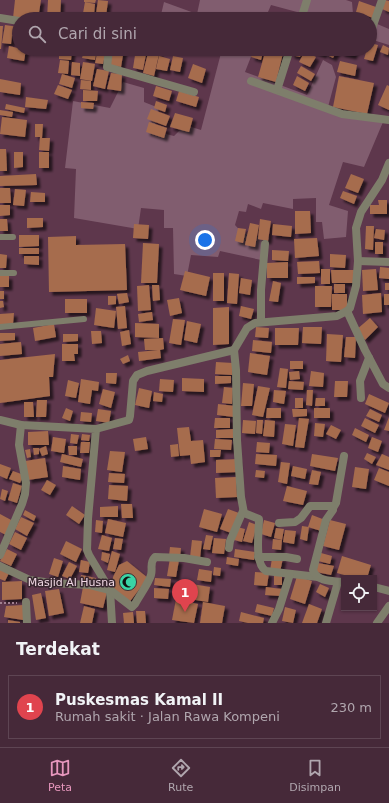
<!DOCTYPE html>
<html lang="id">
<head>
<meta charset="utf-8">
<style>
  :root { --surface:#462939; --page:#4d3141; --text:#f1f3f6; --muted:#b0a6ae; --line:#5e4553; --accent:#e797bd }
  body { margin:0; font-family:"DejaVu Sans",sans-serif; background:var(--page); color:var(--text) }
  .controls { position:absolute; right:12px; bottom:12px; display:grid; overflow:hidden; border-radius:0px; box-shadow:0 1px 3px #0004 }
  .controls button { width:36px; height:36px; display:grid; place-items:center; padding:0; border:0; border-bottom:1px solid var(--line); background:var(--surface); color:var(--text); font:20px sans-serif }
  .you { position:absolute; left:205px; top:240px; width:14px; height:14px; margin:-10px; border:3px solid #fff; border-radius:50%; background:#1a73e8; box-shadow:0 0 0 6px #1a73e833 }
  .badge { display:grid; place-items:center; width:26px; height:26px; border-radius:50%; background:var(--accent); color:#fff; font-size:13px; font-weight:700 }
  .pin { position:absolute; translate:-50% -33px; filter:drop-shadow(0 1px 2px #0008) }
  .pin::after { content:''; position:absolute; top:21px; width:14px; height:12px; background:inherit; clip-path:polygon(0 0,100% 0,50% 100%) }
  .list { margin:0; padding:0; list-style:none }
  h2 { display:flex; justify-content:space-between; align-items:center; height:52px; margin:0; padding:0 16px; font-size:17px }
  h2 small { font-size:13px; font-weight:400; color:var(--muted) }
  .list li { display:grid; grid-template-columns:26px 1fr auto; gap:12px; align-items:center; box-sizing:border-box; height:64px; margin:0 8px 8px; padding:0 8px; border:1px solid var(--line); border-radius:0px }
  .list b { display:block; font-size:15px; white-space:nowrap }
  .list p { margin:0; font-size:13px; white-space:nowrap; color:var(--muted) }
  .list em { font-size:13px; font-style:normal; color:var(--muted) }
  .icon { flex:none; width:22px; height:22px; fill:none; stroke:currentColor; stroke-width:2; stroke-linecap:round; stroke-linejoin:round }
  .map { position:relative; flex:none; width:389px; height:623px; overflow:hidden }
  .search { position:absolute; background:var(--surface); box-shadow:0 1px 3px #0004; left:12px; right:12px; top:12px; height:44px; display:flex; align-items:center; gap:10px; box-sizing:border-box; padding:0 14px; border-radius:22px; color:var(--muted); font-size:15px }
  .sheet { height:124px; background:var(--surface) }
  nav { display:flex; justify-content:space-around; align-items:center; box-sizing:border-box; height:56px; border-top:1px solid var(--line); background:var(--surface); font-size:11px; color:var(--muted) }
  nav a { display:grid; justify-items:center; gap:2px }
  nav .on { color:var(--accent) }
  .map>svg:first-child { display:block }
  .green { fill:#815d6f }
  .building { fill:#a66c4e; filter:url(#shadow) }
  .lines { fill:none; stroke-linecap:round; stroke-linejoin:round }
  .path { stroke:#a08091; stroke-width:2; stroke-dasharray:2 2; stroke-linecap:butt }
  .lane { stroke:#7e7e6b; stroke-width:6 }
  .street { stroke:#7e7e6b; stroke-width:8 }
  .labels { text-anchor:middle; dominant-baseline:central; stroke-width:3; stroke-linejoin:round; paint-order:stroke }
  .poi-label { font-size:11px; fill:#f1d8e4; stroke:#38262f; text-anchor:end }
</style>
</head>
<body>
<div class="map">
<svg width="389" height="623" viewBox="0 0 389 623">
  <defs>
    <filter id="shadow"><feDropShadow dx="3.5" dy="3.5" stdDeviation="1" flood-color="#0009"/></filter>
  </defs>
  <rect width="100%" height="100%" fill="#5e374c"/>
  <g class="green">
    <polygon points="200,0 346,0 352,2 353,14 365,19 307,19 297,12 271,5 265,19 160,19 164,2 197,14"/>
    <polygon points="370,21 389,29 389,45 370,39"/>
    <path d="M205,49H254L245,72L307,95L323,60L332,65L336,77L328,107L383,122L364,167L343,162L329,205L348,211L346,237L324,239L322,222H316V198L293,199V209L263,203L261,209L248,204L246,212L239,211L235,225C244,236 256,236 269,238L266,261L220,251L218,257L191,255L187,276L174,274L173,228H164V210L141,208L138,229L74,218L76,169L65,168L73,101L110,108L123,82L144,88V102L159,108L154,131L174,136L185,125L201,130L221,53Z"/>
  </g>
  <g class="building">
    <polygon points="15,0 41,0 38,19 13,18"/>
    <polygon points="48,0 61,0 60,19 47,19"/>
    <polygon points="84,0 96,0 95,3 84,2"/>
    <polygon points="98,0 108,1 106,16 96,14"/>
    <polygon points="385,0 389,1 389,12 382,9"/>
    <polygon points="359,1 376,7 373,18 356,12"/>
    <polygon points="85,2 95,4 94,15 83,13"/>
    <polygon points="76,13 94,16 94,19 74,19"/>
    <polygon points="265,15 275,19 263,19"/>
    <polygon points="282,16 290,19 281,19"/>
    <polygon points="5,25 19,27 19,37 12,36 11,44 2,43"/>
    <polygon points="0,26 3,26 1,49 0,49"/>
    <polygon points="370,43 378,45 373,61 364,59 367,49 370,49"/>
    <polygon points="383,45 389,48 388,55 380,52"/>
    <polygon points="9,46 26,50 24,61 7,58"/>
    <polygon points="92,49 102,49 102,52"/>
    <polygon points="112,49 124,49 121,67 110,66"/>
    <polygon points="136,49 147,49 143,70 133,68"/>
    <polygon points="149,49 160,50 154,76 143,73"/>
    <polygon points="254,49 264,49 261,60 251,57"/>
    <polygon points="266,49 284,49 276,82 258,77"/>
    <polygon points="293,49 303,49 300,57 291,55"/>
    <polygon points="307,49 325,49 323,55"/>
    <polygon points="328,49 338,49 333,58 325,54"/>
    <polygon points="342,49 355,49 353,56 341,53"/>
    <polygon points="59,50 72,51 71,60 59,59"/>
    <polygon points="84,51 96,53 95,60 82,58"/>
    <polygon points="305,51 316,57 310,67 299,62"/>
    <polygon points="97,54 105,55 103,64 95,63"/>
    <polygon points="159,56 170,59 167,71 156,69"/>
    <polygon points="173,56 183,58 180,72 170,70"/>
    <polygon points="60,60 69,61 68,74 58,73"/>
    <polygon points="340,61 357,65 355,76 337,72"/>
    <polygon points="72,62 80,63 80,76 71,75"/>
    <polygon points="83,62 95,64 92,81 80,79"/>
    <polygon points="193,64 206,69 202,83 188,78"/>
    <polygon points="301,66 315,74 311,81 297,73"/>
    <polygon points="97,69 109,71 105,89 93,86"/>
    <polygon points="111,73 122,74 121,91 107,89"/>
    <polygon points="62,74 75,78 72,88 59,84"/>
    <polygon points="297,76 309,83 305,91 293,85"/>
    <polygon points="339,76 374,83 367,114 333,107"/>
    <polygon points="0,79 21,83 20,95 0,92"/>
    <polygon points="81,80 91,81 91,90 80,89"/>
    <polygon points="58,85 72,90 68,99 54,94"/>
    <polygon points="387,85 389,86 389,110 378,105"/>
    <polygon points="156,86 172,91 169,101 153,96"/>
    <polygon points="83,90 98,91 97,101 83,101"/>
    <polygon points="179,91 199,97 196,107 176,101"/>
    <polygon points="26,97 48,100 46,109 25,107"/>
    <polygon points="156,101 167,105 165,112 154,108"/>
    <polygon points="81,102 94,103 93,109 81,108"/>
    <polygon points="6,104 25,108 24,113 5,109"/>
    <polygon points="151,109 170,116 166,126 147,119"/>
    <polygon points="0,110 13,112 12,117 0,115"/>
    <polygon points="175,113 193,118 189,132 170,127"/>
    <polygon points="2,117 27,120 25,137 0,134"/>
    <polygon points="149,122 167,128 164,138 146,132"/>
    <polygon points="35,124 43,124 42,138 50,138 49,151 39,150 40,137 35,137"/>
    <polygon points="0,149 6,149 7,171 0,171"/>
    <polygon points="14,152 23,152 23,167 14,168"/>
    <rect x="39" y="152" width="10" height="16"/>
    <polygon points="36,174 37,185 0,186 0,176"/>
    <polygon points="351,174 364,179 358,193 345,188"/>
    <polygon points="0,188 10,188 11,203 0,203"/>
    <polygon points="15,189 26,190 24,206 13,205"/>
    <polygon points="343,191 357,196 354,204 340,198"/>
    <polygon points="31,192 45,193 45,202 30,202"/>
    <polygon points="378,200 387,200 387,214 370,214 370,205 379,205"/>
    <polygon points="0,205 10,205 10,215 0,216"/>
    <polygon points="295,211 310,211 311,233 295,234"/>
    <polygon points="27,218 43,218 43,227 27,228"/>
    <polygon points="0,219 7,219 8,231 0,231"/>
    <polygon points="260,219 271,221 268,241 258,239"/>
    <polygon points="250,223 259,225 255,247 245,245"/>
    <polygon points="134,224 149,225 148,239 133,238"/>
    <polygon points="273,224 292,226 291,237 272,235"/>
    <polygon points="366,226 374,226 373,250 365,249"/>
    <polygon points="238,228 246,229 243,243 235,241"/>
    <polygon points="376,229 385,230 384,240 374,238"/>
    <polygon points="19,235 39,235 39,246 19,247"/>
    <polygon points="76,236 76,245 125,244 127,290 49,292 48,237"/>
    <polygon points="317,238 319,256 295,258 294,239"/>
    <rect x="375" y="242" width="8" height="12"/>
    <polygon points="143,243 159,244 157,283 141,283"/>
    <rect x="19" y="248" width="20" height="6"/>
    <polygon points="272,250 289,251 288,261 272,260"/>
    <polygon points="0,254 7,255 6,268 0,268"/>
    <polygon points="330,254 346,255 345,268 330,267"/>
    <polygon points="24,256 39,256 39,265 24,264"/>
    <polygon points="319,261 320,273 298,274 297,262"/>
    <polygon points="288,262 288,278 267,278 267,263"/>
    <polygon points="380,267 389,268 389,279 379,278"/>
    <rect x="321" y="269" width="9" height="15"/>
    <polygon points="376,269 378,290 363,291 362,270"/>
    <polygon points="331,270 355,270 355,283 332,283"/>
    <polygon points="185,271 210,277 206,296 180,290"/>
    <rect x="213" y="273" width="11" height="28"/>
    <polygon points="229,273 239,274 237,304 227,303"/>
    <rect x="0" y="276" width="9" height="11"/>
    <polygon points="297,277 315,277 315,283 297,284"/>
    <polygon points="241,278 252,280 250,295 239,293"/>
    <polygon points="273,281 281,283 278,302 269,301"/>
    <rect x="385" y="283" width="4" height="7"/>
    <rect x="334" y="284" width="11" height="9"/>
    <polygon points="149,285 151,310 138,311 137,286"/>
    <polygon points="152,285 159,285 160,300 153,301"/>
    <polygon points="315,286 332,286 331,307 315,307"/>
    <rect x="0" y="291" width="4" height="8"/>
    <polygon points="127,293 129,302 119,304 117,294"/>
    <polygon points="381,293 382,312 363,314 362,295"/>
    <rect x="332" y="294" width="15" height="16"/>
    <rect x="384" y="294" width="5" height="11"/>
    <polygon points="108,296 116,296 116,304 108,305"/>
    <polygon points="179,298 182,313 170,316 167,300"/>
    <rect x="65" y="299" width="22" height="14"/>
    <polygon points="0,301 3,301 4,307 0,308"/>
    <polygon points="125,306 127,328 118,329 116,307"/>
    <polygon points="241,306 254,309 251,319 239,316"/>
    <polygon points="229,307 229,344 213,345 213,308"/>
    <polygon points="96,308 116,311 114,328 94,325"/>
    <polygon points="152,312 153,320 139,322 138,314"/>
    <polygon points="14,313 13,324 0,325 0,314"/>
    <polygon points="370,318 378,327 365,340 356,330"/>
    <polygon points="173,319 185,320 181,345 169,343"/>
    <polygon points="187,321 201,324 197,343 184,340"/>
    <polygon points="135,323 159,324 159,338 135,337"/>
    <polygon points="54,324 56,337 35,341 33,328"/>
    <polygon points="256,327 269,328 268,338 255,337"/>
    <polygon points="303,327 322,327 321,344 302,343"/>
    <polygon points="275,328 299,328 298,345 275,345"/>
    <polygon points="129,330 131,344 122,346 120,332"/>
    <polygon points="91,331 101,331 102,343 92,344"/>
    <polygon points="0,333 15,333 15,340 0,341"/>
    <polygon points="63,334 78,334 78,341 63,342"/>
    <polygon points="327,334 343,335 341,362 326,361"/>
    <polygon points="346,337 356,337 355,358 344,357"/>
    <polygon points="163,338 164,349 160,350 161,358 139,361 138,352 158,350 145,350 144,339"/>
    <polygon points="253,340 272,342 271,353 252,351"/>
    <polygon points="21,342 22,354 0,356 0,344"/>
    <polygon points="62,344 78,344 78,354 74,354 75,361 62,361"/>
    <polygon points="250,353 270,356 267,375 248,372"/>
    <polygon points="55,354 53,377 49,377 50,396 0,403 0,360"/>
    <polygon points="128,355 130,361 123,364 120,359"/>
    <rect x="290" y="361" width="13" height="8"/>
    <polygon points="216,362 233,363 232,375 215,374"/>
    <polygon points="280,368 288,369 286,388 277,387"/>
    <polygon points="299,371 300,379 290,380 289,372"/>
    <polygon points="311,371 324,373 323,387 309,386"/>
    <polygon points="106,373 117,373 116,384 106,383"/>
    <polygon points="215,376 231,376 231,383 215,384"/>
    <polygon points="182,378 204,379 204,392 182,391"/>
    <polygon points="81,379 99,382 98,391 92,390 90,404 78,402"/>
    <polygon points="160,379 174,380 173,392 159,391"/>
    <polygon points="68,380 79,383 76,398 65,396"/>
    <polygon points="289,381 304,382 303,390 288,389"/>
    <polygon points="335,381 348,381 347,397 334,397"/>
    <polygon points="243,383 254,384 252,406 241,406"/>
    <polygon points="258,386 270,388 263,417 252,415"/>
    <polygon points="224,387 233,388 232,404 222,403"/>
    <polygon points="139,388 152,391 149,408 135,405"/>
    <polygon points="103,389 115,392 111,408 99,404"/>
    <polygon points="274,390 286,391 284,404 273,402"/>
    <polygon points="307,390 313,390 312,406 306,405"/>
    <polygon points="154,392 163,394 162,402 153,401"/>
    <polygon points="369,394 389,403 385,413 365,404"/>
    <rect x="295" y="398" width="8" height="10"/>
    <polygon points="316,398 325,398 325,406 315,406"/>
    <polygon points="37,400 47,400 46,417 36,417"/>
    <polygon points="24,402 33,402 34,417 24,417"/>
    <polygon points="218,404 235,406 234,417 217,415"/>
    <polygon points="66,408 73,411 70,421 62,418"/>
    <polygon points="267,408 281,408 281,418 266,418"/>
    <rect x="314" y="408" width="16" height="10"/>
    <polygon points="98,409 111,411 109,423 96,421"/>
    <polygon points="292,409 307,409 307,416 293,417"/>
    <polygon points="370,409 382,415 379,422 366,416"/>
    <polygon points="81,412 92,413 91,422 80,421"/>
    <polygon points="389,417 389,431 384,430"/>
    <polygon points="215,418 230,418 230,428 214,428"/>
    <polygon points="299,418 309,419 304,448 295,447"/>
    <polygon points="365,418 379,425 375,433 361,426"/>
    <polygon points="243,420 256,421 255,434 242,433"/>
    <polygon points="257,420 263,420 262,434 256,433"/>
    <polygon points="265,420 275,421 274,437 263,436"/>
    <polygon points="315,423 325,424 323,437 314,436"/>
    <polygon points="285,424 296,425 293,446 282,444"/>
    <polygon points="331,425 341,430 336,439 326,434"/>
    <polygon points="189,427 191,441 203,440 205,462 191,464 190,455 180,456 177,428"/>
    <polygon points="355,428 369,435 366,442 352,435"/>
    <polygon points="233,429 233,438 216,438 216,430"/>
    <polygon points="48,431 49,445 28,445 28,432"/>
    <polygon points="71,434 79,435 77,444 70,443"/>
    <polygon points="82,434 90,435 89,441 81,440"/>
    <polygon points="53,437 66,439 64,453 51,451"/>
    <polygon points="146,437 148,449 135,451 133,439"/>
    <polygon points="372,437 382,441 378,452 368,448"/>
    <polygon points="215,439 232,440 231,450 214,449"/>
    <polygon points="81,442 90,442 89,453 80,453"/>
    <polygon points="257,442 270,443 269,453 256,452"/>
    <polygon points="178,444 179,456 171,457 170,445"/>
    <polygon points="46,446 48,454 42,456 39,449"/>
    <polygon points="68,446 77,446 77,455 69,455"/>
    <polygon points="33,448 39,448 39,454 34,455"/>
    <polygon points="30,449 31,457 27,458 25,450"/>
    <polygon points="210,450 221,450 220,457 210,457"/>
    <polygon points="110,451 125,452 122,472 107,470"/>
    <polygon points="367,453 376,457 372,464 364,459"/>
    <polygon points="62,454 83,459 81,467 60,462"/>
    <polygon points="256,454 277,455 276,466 255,464"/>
    <polygon points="312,454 338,458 335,471 310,466"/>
    <polygon points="382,454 389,457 389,470 376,465"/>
    <polygon points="45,458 48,477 28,480 25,461"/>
    <polygon points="238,459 238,472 216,473 216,460"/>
    <polygon points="281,462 290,463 287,484 278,482"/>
    <polygon points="0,464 11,468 7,479 0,476"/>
    <polygon points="63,466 81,469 80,480 62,477"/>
    <polygon points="293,466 307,469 305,479 291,476"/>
    <polygon points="355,467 369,469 366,489 352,487"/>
    <polygon points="379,468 389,472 389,486 374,480"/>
    <polygon points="256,470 265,471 264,478 255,477"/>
    <polygon points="312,470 321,472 318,485 309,484"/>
    <polygon points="13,471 24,475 20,483 9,479"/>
    <polygon points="109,473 125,474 124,483 108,482"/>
    <polygon points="236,477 237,497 216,498 215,478"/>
    <polygon points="47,480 56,485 50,495 41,490"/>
    <polygon points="13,483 22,486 17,503 8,500"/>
    <polygon points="109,485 128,486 127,501 108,499"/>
    <polygon points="287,486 307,491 303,505 283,501"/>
    <polygon points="2,489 8,491 5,501 0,499"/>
    <polygon points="121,504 132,504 133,518 122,518"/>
    <polygon points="72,506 85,515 79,524 66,515"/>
    <polygon points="118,506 118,517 100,517 100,507"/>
    <polygon points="204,509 222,514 217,532 199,527"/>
    <polygon points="228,509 239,513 231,533 220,529"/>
    <polygon points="25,510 36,516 34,521 23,515"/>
    <polygon points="0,514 13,521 6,535 0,532"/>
    <polygon points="312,515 325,520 321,531 308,527"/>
    <polygon points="21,517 34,523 27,536 15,529"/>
    <polygon points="108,519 126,523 123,537 105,533"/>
    <polygon points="96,520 103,521 102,533 95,532"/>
    <polygon points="264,520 275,523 271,537 261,534"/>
    <polygon points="330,520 346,524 339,550 323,546"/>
    <polygon points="249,522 257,525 252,543 243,541"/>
    <polygon points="302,526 309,527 307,541 300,539"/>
    <polygon points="237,527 245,529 242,542 234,540"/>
    <polygon points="276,528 284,529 282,540 274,538"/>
    <polygon points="285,530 296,531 294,544 283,542"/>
    <polygon points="15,532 27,538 21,550 9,544"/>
    <polygon points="102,535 112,538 109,551 98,549"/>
    <polygon points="206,535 213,536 210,550 203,549"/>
    <polygon points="115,538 123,539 121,550 113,549"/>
    <polygon points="214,538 226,539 224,554 212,553"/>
    <polygon points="273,539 282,540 281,550 272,549"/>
    <polygon points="192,540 202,541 200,558 190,557"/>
    <polygon points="66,541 82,549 76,562 60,554"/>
    <polygon points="170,547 181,548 180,557 169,556"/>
    <polygon points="7,549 17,554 11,566 0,561"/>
    <polygon points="235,549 255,552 254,560 234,557"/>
    <polygon points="112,551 120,554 115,572 107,570"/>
    <polygon points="102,552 110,554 108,563 101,560"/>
    <polygon points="321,553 332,556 330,564 318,561"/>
    <polygon points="342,556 371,565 367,578 355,578 337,573"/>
    <polygon points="227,557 239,559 238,566 226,564"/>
    <polygon points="54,558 63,561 58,577 49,574"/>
    <polygon points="170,558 179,560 176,577 167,576"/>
    <polygon points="272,558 283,558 280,572 270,571"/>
    <polygon points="81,560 90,562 88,573 79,572"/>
    <polygon points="127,561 148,578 128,604 112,587 113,577 119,565"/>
    <polygon points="69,562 77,566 70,579 62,576"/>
    <polygon points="318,563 334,566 331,575 316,572"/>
    <polygon points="0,567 10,571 5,581 0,579"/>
    <polygon points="214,567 221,568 220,576 213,575"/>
    <polygon points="199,569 212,571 211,582 197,580"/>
    <polygon points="255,572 269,573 267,586 254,585"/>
    <rect x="274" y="574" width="8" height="11"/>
    <polygon points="81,575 96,578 94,584 80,581"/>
    <polygon points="297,576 312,581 305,604 290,599"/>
    <polygon points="155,578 171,579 170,587 154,585"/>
    <polygon points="22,581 22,599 2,600 2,582"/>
    <polygon points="192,584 210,587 208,602 189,599"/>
    <polygon points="320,584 329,588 325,597 316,592"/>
    <polygon points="83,587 107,592 103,608 80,603"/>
    <polygon points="266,587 282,589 281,596 265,595"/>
    <polygon points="154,588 169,589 168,599 154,598"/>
    <polygon points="59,589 64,613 49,616 45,591"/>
    <polygon points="41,593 46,618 36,620 32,595"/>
    <polygon points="176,599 198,604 194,623 172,620"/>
    <polygon points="203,602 225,606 222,623 200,623"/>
    <polygon points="257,604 274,608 272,616 255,612"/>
    <polygon points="309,604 322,609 317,623 302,623"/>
    <polygon points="23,605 23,620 4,617 6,606"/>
    <polygon points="84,606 95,609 92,623 80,623"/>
    <polygon points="285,607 296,610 293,623 282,621"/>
    <polygon points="136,611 145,611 146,623 137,623"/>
    <polygon points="133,612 134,623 124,623 123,613"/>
    <polygon points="241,612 264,618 263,623 248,623 239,621"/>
    <polygon points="8,620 20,622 20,623 8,623"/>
  </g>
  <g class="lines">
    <polyline class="path" points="0,603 17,603"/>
    <g class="lane">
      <polyline points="0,237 13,237"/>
      <polyline points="0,273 14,273"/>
      <polyline points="0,327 84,319"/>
    </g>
    <g class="street">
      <polyline points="0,18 19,21"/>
      <polyline points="301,19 307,0"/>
      <polyline points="370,34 382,0"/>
      <polyline points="109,49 107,67 194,92"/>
      <polyline points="251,81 342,114 389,120"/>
      <polyline points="277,90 290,49"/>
      <polyline points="358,261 389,262"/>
      <polyline points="347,311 365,350 383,384 389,388"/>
      <polyline points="261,322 261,290 265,244"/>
      <path d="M234,350L236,370L237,440L241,497L244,513L259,519C259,532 254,564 266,571L318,577"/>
      <polyline points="361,398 360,381 369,358"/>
      <polyline points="0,420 21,425 96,429 88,519 87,550 89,555 110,590 112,623"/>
      <polyline points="96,429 129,420 130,416 133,381 137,375 147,371 234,350 247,328 255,323 337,316 347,311 350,308 356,286 358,261 356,228 361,212 382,180 389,163"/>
      <polyline points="333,508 336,503 344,456"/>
      <path d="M279,523L295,522L301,518L310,506H332L333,510L326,520L313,570C316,582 334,581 344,582"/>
      <polyline points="229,548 230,541 243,511"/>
      <polyline points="0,555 22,504 25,494 26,483 19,445 21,425"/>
      <polyline points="258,557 286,557 297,559"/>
      <path d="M0,566L30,580L52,583L90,585L110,590L132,607L135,604C139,596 149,583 151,575C153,568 149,563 155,557L184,558L207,562"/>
      <polyline points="374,587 389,591"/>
      <polyline points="26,602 27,623"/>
      <polyline points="272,623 279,609 290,574"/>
      <polyline points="326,623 338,582"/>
      <polyline points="377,623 389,606"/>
    </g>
  </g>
  <defs>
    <g id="mosque-disc" transform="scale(0.9)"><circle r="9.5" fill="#3ad4a5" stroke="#38262f"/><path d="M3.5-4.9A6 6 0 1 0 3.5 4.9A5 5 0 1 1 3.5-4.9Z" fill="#111"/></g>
  </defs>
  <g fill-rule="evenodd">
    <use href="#mosque-disc" x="128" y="582"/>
  </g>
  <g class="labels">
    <g class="poi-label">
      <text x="115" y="582">Masjid Al Husna</text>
    </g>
  </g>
</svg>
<div class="controls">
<button><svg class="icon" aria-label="locate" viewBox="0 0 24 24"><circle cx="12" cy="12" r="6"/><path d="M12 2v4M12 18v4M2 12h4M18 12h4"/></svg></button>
</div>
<div class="you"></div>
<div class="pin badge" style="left:185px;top:612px;background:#e0444e">1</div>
<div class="search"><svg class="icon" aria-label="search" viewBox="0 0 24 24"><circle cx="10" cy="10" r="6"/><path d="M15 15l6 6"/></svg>Cari di sini</div>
</div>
<section class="sheet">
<h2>Terdekat<small></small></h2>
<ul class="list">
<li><span class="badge" style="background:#e0444e">1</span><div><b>Puskesmas Kamal II</b><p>Rumah sakit · Jalan Rawa Kompeni</p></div><em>230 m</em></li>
</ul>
</section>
<nav>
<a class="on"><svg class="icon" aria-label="map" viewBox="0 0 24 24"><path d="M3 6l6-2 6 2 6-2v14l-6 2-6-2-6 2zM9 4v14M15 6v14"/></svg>Peta</a>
<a><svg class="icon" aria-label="directions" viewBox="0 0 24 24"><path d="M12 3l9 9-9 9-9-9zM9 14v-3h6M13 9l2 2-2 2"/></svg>Rute</a>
<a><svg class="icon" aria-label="saved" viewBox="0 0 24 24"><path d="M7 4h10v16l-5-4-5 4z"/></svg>Disimpan</a>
</nav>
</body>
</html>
